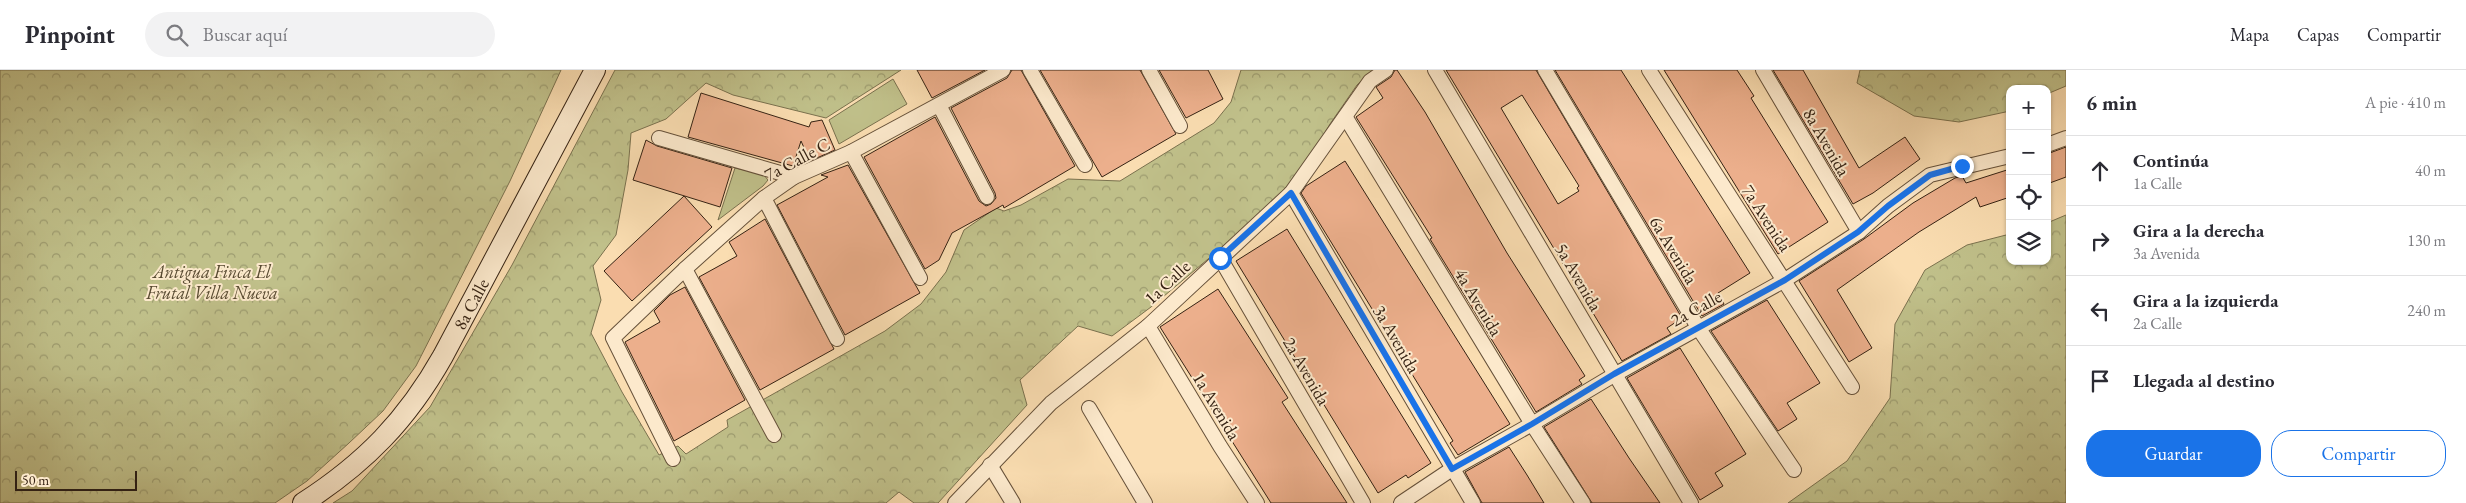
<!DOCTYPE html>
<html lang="es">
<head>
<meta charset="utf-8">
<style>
  :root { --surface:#fff; --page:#f2f2f3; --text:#2b2b33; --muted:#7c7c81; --line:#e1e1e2; --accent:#1a73e8 }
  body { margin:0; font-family:"EB Garamond",serif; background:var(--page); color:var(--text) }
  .controls { position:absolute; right:15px; top:15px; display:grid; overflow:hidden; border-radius:10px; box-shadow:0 1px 4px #0004 }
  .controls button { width:45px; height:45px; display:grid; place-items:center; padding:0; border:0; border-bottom:1px solid var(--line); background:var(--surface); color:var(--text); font:25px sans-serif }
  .scale { position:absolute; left:15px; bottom:12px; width:122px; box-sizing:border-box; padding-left:5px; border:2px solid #352213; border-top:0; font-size:14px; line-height:18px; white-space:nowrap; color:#352213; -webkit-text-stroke:4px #fce9cc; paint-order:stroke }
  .stop { position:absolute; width:15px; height:15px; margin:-11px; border:4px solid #1a73e8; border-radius:50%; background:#fff }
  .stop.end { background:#1a73e8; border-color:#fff; box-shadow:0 1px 5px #0008 }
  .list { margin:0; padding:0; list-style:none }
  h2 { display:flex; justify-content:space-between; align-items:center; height:65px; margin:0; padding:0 20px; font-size:21px }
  h2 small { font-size:16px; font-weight:400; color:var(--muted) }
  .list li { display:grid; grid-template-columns:32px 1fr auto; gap:15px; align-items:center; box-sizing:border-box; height:70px; padding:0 20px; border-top:1px solid var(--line) }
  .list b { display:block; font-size:19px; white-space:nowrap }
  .list p { margin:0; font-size:16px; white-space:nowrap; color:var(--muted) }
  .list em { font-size:16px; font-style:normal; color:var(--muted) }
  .actions { display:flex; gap:10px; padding:15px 20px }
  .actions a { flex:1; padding:11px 0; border:1px solid var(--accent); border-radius:20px; text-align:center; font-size:18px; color:var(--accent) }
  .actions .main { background:var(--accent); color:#fff }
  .icon { flex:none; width:28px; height:28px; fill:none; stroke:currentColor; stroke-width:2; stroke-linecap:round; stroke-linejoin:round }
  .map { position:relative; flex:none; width:2066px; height:433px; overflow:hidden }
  header { display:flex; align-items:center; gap:30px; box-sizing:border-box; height:70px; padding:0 25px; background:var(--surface); border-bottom:1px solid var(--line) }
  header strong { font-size:24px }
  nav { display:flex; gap:28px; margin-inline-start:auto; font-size:18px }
  .search { width:350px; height:45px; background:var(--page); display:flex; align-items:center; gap:12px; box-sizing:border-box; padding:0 18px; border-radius:28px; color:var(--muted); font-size:19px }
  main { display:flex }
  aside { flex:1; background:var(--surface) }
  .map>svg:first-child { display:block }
  .green { fill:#c0c08a; stroke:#7a714e }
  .forest { fill:url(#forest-crowns); stroke:#7a714e }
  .building { fill:#ecaf8c; stroke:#352213; fill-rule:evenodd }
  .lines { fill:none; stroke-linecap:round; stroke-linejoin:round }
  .minor-casing { stroke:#66513a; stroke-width:16 }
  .secondary-casing { stroke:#352213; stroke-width:22 }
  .minor { stroke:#fce9cc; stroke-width:14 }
  .secondary { stroke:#fce9cc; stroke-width:20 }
  .route { stroke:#1a73e8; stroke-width:6 }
  .labels { text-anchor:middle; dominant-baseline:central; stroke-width:4; stroke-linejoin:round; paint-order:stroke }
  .street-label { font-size:18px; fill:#352213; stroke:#fce9cc }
  .park-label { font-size:18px; font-style:italic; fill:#584a31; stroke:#fce9cc }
</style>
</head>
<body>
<header>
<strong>Pinpoint</strong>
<div class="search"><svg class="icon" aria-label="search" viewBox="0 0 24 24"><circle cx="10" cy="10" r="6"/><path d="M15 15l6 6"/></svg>Buscar aquí</div>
<nav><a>Mapa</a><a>Capas</a><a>Compartir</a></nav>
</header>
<main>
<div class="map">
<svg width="2066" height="433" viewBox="0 0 2066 433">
  <defs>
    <pattern id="forest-crowns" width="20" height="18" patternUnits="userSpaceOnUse" patternTransform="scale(1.25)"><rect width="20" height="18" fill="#c0c08a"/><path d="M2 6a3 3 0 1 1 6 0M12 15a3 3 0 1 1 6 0" fill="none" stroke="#9d9c70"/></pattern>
  </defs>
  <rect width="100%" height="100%" fill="#faddb1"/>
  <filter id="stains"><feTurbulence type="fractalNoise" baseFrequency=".004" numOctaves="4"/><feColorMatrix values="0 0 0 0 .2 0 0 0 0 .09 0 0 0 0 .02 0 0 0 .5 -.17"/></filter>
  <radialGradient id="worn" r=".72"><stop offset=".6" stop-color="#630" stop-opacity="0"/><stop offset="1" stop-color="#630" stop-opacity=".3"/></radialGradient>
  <g class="green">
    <polygon points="893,9 907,34 839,74 829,50"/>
    <polygon points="735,98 763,104 768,110 763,116 718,150"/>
  </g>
  <g class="forest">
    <polygon points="0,0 561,0 510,111 416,296 383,341 349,373 307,411 275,433 0,433"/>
    <polygon points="615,0 901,0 826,48 733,25 706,13 666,49 631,63 628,100 616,165 593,196 601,230 591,263 622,322 659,385 678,376 686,384 728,357 727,350 885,261 921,234 946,202 964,160 996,138 1004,141 1021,135 1068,109 1120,111 1214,53 1231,32 1241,0 1373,0 1357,15 1330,54 1296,111 1252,152 1151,237 1112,266 1078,256 1020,310 1027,335 938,433 914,433 899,422 886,433 333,433 352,421 430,337 512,195"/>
    <polygon points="1860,0 2066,0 2066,16 2047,24 2047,19 2010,19 2010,41 1959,52 1914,46 1857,13"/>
    <polygon points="2066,145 2066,433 1788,433 1847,391 1890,328 1895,254 1925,200 1967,175 2010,164 2010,191 2047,191 2047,153"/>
  </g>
  <g class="building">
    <polygon points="917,0 985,0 932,28"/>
    <polygon points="1012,0 1021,0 1075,96 1004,138 1003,135 952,163 939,190 925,199 864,87 935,47 979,131 986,136 991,134 996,128 995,123 951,38 1007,8"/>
    <polygon points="1040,0 1140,0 1176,64 1102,107"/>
    <polygon points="1159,0 1208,0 1223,29 1186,48"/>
    <polygon points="1395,0 1397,0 1425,42 1507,183 1585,306 1579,310 1582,314 1536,342 1430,169 1432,168 1356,47 1383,28 1376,17 1391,7"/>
    <path d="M1446,0H1536L1682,248L1667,258L1671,264L1622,291ZM1522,25L1579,116L1577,118L1579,121L1558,134L1501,38Z"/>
    <polygon points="1555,0 1621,0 1750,203 1718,223 1724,234 1702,246"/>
    <polygon points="1664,0 1737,0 1754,26 1751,28 1828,152 1778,184"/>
    <polygon points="1773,0 1803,0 1859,98 1905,67 1920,89 1873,123 1853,134"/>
    <polygon points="701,23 809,57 811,52 822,50 835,80 810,91 801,71 793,96 688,67"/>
    <polygon points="646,70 657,76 732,98 720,137 633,110"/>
    <polygon points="2066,77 2066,107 2047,114 2047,84"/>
    <polygon points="1345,91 1510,354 1458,385 1450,373 1453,371 1301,123 1306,116"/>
    <polygon points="848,95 920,223 845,265 777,135 828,107 821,105"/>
    <polygon points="2010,99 2010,127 1980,137 1976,127 1919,162 1837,220 1872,278 1849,292 1799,211 1864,169 1913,133 1955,108 1962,106 1966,113"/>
    <polygon points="684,126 712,157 632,231 604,201"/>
    <polygon points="765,149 834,279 760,320 699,207 737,186 729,172"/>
    <polygon points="1287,159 1431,393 1408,408 1406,405 1378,423 1236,191"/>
    <polygon points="685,217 745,330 674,371 625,272 660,252 654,241 670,225"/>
    <polygon points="1218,219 1288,328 1282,332 1347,433 1271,433 1160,257"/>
    <polygon points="1767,230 1820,313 1787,333 1797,349 1778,361 1711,261"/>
    <polygon points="1680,278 1746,384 1715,403 1723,416 1700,430 1627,308"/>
    <polygon points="1591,329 1629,388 1660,433 1592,433 1544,357"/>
    <polygon points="1509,377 1527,405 1544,433 1482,433 1465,402"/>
  </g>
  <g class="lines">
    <g class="minor-casing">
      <g id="minor">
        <polyline points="1030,0 1085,95"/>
        <polyline points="1149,0 1180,56"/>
        <polyline points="1435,0 1691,433"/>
        <polyline points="1545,0 1699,259 1794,400"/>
        <polyline points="1649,0 1852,317"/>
        <polyline points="1763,0 1859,162"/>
        <polyline points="939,35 987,127"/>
        <polyline points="1346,48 1532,354 1583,433"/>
        <polyline points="659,68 794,107"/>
        <polyline points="2047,75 2066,68"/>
        <polyline points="851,82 920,208"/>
        <polyline points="1291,123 1473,433"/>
        <polyline points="764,128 837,269"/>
        <polyline points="1220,188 1363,433"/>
        <polyline points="685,199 774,365"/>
        <polyline points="1148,256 1220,376 1257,433"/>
        <polyline points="1089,338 1145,433"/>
        <polyline points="673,389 613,268 685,199 764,128 794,107 851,82 1003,0"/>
        <polyline points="990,395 1013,433"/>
        <polyline points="955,433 1051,333 1148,256 1291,123 1370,11 1386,0"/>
        <polyline points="1401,433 1452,399 1532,354 1614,305 1785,210 1859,162 1888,136 1930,105 2010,86"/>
      </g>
    </g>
    <g class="secondary-casing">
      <path id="secondary" d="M303,433C365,393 407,350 443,286L595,0"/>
    </g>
    <use href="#minor" class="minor"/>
    <use href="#secondary" class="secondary"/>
  </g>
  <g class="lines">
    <polyline class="route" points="1220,188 1291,123 1452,399 1532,354 1614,304 1785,210 1858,162 1888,136 1930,105 1962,96"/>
  </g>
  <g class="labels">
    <g class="street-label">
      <text transform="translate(1827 72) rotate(60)">8a Avenida</text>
      <text transform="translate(797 89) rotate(-28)">7a Calle C</text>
      <text transform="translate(1767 148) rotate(57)">7a Avenida</text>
      <text transform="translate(1674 180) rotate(59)">6a Avenida</text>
      <text transform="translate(1579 207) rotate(60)">5a Avenida</text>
      <text transform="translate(1167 212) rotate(-43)">1a Calle</text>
      <text transform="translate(1479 232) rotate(59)">4a Avenida</text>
      <text transform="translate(471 234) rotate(-62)">8a Calle</text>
      <text transform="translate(1696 238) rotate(-29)">2a Calle</text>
      <text transform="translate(1397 269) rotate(60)">3a Avenida</text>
      <text transform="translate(1307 301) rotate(60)">2a Avenida</text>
      <text transform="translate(1217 336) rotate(59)">1a Avenida</text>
    </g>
    <g class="park-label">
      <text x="212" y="201">Antigua Finca El<tspan x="212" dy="21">Frutal Villa Nueva</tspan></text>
    </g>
  </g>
  <rect width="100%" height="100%" filter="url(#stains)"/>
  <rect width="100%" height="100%" fill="url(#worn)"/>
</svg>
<div class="controls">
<button>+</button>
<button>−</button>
<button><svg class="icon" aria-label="locate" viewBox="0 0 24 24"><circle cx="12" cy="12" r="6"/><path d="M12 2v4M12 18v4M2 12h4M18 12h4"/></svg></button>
<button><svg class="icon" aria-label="layers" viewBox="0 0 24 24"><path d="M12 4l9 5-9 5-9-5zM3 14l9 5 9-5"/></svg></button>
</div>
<div class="scale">50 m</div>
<div class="stop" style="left:1220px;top:188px"></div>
<div class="stop end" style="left:1962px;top:96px"></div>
</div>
<aside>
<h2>6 min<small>A pie · 410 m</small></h2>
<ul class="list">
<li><svg class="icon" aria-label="ahead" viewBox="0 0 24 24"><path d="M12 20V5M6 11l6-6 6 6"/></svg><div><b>Continúa</b><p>1a Calle</p></div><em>40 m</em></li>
<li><svg class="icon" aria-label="right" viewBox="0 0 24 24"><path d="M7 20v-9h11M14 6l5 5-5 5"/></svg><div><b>Gira a la derecha</b><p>3a Avenida</p></div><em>130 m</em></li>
<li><svg class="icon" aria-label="left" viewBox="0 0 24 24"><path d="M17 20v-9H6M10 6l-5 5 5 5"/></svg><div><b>Gira a la izquierda</b><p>2a Calle</p></div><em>240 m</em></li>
<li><svg class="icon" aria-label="arrive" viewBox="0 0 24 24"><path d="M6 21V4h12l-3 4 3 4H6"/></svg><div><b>Llegada al destino</b></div></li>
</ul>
<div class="actions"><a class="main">Guardar</a><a>Compartir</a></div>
</aside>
</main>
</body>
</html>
